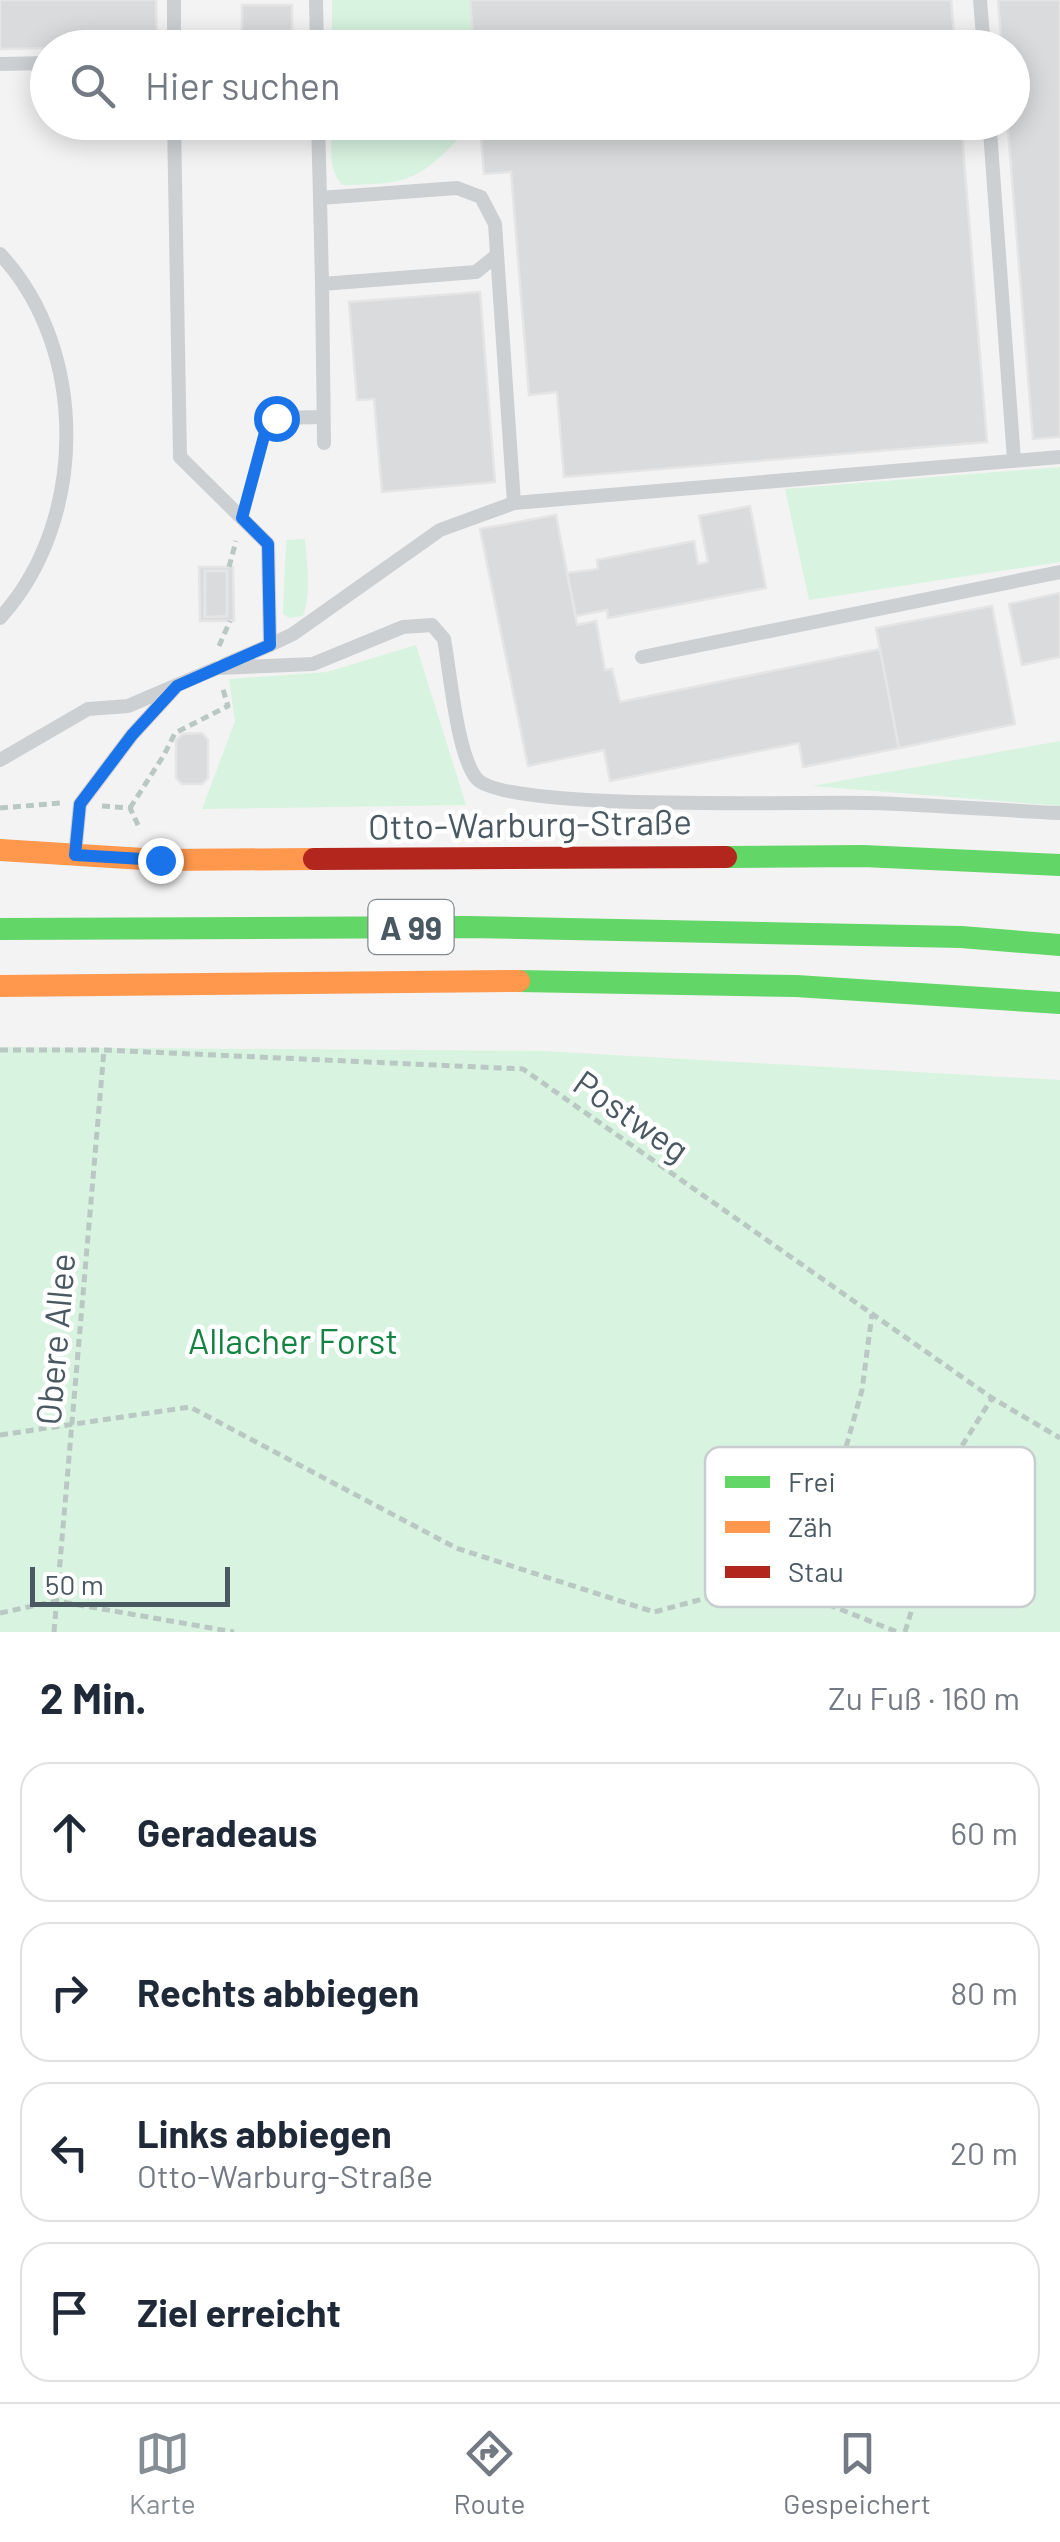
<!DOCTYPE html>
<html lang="de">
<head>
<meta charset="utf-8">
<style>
  :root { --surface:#fff; --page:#f6f6f7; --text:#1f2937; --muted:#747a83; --line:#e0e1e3; --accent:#858e94 }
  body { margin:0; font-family:Barlow,sans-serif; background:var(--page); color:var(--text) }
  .scale { position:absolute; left:30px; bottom:25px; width:200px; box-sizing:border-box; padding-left:10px; border:5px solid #495861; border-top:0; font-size:28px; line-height:35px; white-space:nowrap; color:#495861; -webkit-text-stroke:8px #fff; paint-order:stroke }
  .stop { position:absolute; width:30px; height:30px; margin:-22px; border:8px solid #1a73e8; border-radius:50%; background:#fff }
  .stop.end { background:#1a73e8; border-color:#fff; box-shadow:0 2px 10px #0008 }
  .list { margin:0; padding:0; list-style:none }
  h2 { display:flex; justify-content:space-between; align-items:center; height:130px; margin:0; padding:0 40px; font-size:42px }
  h2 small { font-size:32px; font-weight:400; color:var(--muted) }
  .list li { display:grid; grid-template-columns:65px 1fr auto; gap:30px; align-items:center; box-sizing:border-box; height:140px; margin:0 20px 20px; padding:0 20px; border:2px solid var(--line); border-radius:30px }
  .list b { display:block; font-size:38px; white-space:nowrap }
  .list p { margin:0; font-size:32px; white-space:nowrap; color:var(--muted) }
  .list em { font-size:32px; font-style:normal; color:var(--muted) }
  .icon { flex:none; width:55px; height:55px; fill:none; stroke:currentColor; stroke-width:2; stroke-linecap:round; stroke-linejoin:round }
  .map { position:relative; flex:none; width:1060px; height:1632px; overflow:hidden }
  .search { position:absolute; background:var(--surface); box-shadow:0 5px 25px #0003; left:30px; right:30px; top:30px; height:110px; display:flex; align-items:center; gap:25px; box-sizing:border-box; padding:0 35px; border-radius:55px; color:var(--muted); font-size:38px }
  .sheet { height:770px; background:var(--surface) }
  nav { display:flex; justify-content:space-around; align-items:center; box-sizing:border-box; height:140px; border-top:2px solid var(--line); background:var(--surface); font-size:28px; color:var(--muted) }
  nav a { display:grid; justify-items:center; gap:5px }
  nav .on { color:var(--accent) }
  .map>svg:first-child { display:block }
  .green { fill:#d8f3e0 }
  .building { fill:#dadbdc; stroke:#e5e5e6; stroke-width:2.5; fill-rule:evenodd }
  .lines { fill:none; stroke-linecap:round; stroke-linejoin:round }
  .path { stroke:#bac8c3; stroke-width:5; stroke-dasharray:8 5; stroke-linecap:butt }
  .lane { stroke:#cdd0d2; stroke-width:14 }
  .fast { stroke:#63d668; stroke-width:22 }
  .slow { stroke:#ff974d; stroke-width:22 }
  .jam { stroke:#b3261e; stroke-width:22 }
  .route { stroke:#1a73e8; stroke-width:12 }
  .labels { text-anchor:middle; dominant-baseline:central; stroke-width:9; stroke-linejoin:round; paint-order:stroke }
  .shield { fill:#fff; stroke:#808a90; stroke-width:2.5 }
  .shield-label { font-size:32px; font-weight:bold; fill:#495861 }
  .street-label { font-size:35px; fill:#495861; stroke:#fff }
  .park-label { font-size:35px; fill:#138342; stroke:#fff }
  .key { fill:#fff; stroke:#c8cdd0; stroke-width:2.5 }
  .key-label { font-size:28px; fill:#495861 }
</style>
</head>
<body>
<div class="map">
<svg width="1060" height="1632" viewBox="0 0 1060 1632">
  <rect width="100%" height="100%" fill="#f4f3f3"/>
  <g class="green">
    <polygon points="332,0 470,0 474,47 332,47"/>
    <path d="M332,123H480L481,135H462C418,182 406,184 343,185C327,171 332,142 332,123Z"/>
    <polygon points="1060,467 1060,562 809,600 785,489"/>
    <path d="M305,539C307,565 312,592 303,616L289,618L283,614L286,540Z"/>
    <polygon points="416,645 466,805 202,809 235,721 229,679 327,672"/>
    <polygon points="1060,741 1060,806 812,786"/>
    <polygon points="0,1047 543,1051 1060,1080 1060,1632 0,1632"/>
  </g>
  <g class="building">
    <polygon points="0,0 156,0 157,46 0,49"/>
    <polygon points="470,0 951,0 955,48 474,48"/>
    <polygon points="998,0 1060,0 1060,437 1033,439 1008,130 990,131 962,134 987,442 564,477 557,392 529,395 511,172 484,174 480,122 1012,122 1012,48 1002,48"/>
    <rect x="242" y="5" width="50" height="43"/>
    <polygon points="480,292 495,482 382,492 374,399 357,400 349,302"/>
    <polygon points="750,506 766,588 608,618 607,610 576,616 567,573 598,569 597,560 694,541 698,564 708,562 699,516"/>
    <polygon points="556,515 577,625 596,621 605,670 612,669 620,702 880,649 899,748 803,767 799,743 610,781 604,750 528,766 480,529"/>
    <path d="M199,567H233L234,621H200ZM205,571H227V616L205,617Z"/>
    <polygon points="205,571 227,571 227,616 205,617"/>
    <polygon points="1060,593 1060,657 1022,665 1009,604"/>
    <polygon points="992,606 1015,724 899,748 876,628"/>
    <polygon points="202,733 208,740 208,778 202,784 182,784 176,778 176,740 183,734"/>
  </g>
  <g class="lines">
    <g class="path">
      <polyline points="248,496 264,435"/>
      <polyline points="229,567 236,541"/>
      <polyline points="219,646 230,621"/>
      <polyline points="102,806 130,808 139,827"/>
      <polyline points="0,808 61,803"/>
      <polyline points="130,808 164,755 175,733 228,706 222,686"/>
      <polyline points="0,1050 104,1050 523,1069 992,1398 1060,1438"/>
      <polyline points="0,1435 190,1407 456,1548 654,1612 770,1581 897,1632"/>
      <polyline points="773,1580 939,1518"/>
      <polyline points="770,1581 837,1479 862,1390 872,1314"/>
      <polyline points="0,1613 56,1601 234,1632"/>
      <polyline points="54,1632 104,1050"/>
      <polyline points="905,1632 960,1449 992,1398"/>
    </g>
    <g class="lane">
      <polyline points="316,0 317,48"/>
      <polyline points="980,0 984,48"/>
      <polyline points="174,48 174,0"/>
      <polyline points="0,64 48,63"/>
      <polyline points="174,122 180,457 268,544 270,645 224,665"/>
      <polyline points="990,131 1014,460"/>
      <polyline points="320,198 322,284 476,272 497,255"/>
      <path d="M0,254C89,349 88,522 0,618"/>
      <polyline points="322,284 324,443"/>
      <polyline points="276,418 323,417"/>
      <polyline points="514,503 1060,457"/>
      <polyline points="270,645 293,634 440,530 514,503 495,224 481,197 457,188 320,198 318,122"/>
      <polyline points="642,657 1060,572"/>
      <path d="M0,760L88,709L128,706L217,668L313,664L403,627L432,625L444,639C450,671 457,756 477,779C508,812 809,801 870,803C933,805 997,810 1060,813"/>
      <polyline points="75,854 80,804 132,735 174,689"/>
    </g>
    <g class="fast">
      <polyline points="726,857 863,856 1060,865"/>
      <polyline points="0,929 468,927 961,937 1060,945"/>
      <polyline points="519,981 796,986 1060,1003"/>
    </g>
    <g class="slow">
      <polyline points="0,850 159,860 314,859"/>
      <polyline points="0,986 519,981"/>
    </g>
    <polyline class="jam" points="314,859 726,857"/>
  </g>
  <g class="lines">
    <polyline class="route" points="160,860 75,855 80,804 132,735 177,686 270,645 268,544 242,518 267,425 276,418"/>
  </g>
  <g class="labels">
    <rect class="shield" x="368.5" y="900" width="85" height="54" rx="8"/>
    <g class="shield-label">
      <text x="411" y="927">A 99</text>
    </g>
    <g class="street-label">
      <text transform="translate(530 823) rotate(-1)">Otto-Warburg-Straße</text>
      <text transform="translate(632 1115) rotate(35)">Postweg</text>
      <text transform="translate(54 1339) rotate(-85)">Obere Allee</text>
    </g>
    <g class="park-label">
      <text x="293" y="1340">Allacher Forst</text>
    </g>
  </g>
  <rect x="705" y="1447" width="330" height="160" rx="15" class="key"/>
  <rect x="725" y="1476" width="45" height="12" fill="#63d668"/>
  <rect x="725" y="1521" width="45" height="12" fill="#ff974d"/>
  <rect x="725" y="1566" width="45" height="12" fill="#b3261e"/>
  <g class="key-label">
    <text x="788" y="1492">Frei</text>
    <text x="788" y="1537">Zäh</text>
    <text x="788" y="1582">Stau</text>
  </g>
</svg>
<div class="scale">50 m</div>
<div class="stop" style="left:276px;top:418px"></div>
<div class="stop end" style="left:160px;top:860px"></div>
<div class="search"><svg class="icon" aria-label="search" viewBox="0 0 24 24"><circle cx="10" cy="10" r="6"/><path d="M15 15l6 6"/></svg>Hier suchen</div>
</div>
<section class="sheet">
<h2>2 Min.<small>Zu Fuß · 160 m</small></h2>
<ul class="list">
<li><svg class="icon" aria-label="ahead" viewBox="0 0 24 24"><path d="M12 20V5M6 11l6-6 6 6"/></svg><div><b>Geradeaus</b></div><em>60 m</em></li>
<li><svg class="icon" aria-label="right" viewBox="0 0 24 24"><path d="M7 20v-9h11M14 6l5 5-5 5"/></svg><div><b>Rechts abbiegen</b></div><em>80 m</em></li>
<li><svg class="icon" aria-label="left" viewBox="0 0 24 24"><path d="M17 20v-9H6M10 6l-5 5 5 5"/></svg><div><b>Links abbiegen</b><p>Otto-Warburg-Straße</p></div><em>20 m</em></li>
<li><svg class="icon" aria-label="arrive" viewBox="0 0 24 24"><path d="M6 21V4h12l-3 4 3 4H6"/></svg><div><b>Ziel erreicht</b></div></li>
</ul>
</section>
<nav>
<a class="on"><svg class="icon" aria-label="map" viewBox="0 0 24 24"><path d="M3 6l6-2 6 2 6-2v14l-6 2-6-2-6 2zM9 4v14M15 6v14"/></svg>Karte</a>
<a><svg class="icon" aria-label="directions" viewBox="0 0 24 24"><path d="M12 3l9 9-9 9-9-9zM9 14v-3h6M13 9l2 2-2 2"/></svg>Route</a>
<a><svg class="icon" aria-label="saved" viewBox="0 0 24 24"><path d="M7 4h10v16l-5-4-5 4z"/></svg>Gespeichert</a>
</nav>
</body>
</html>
